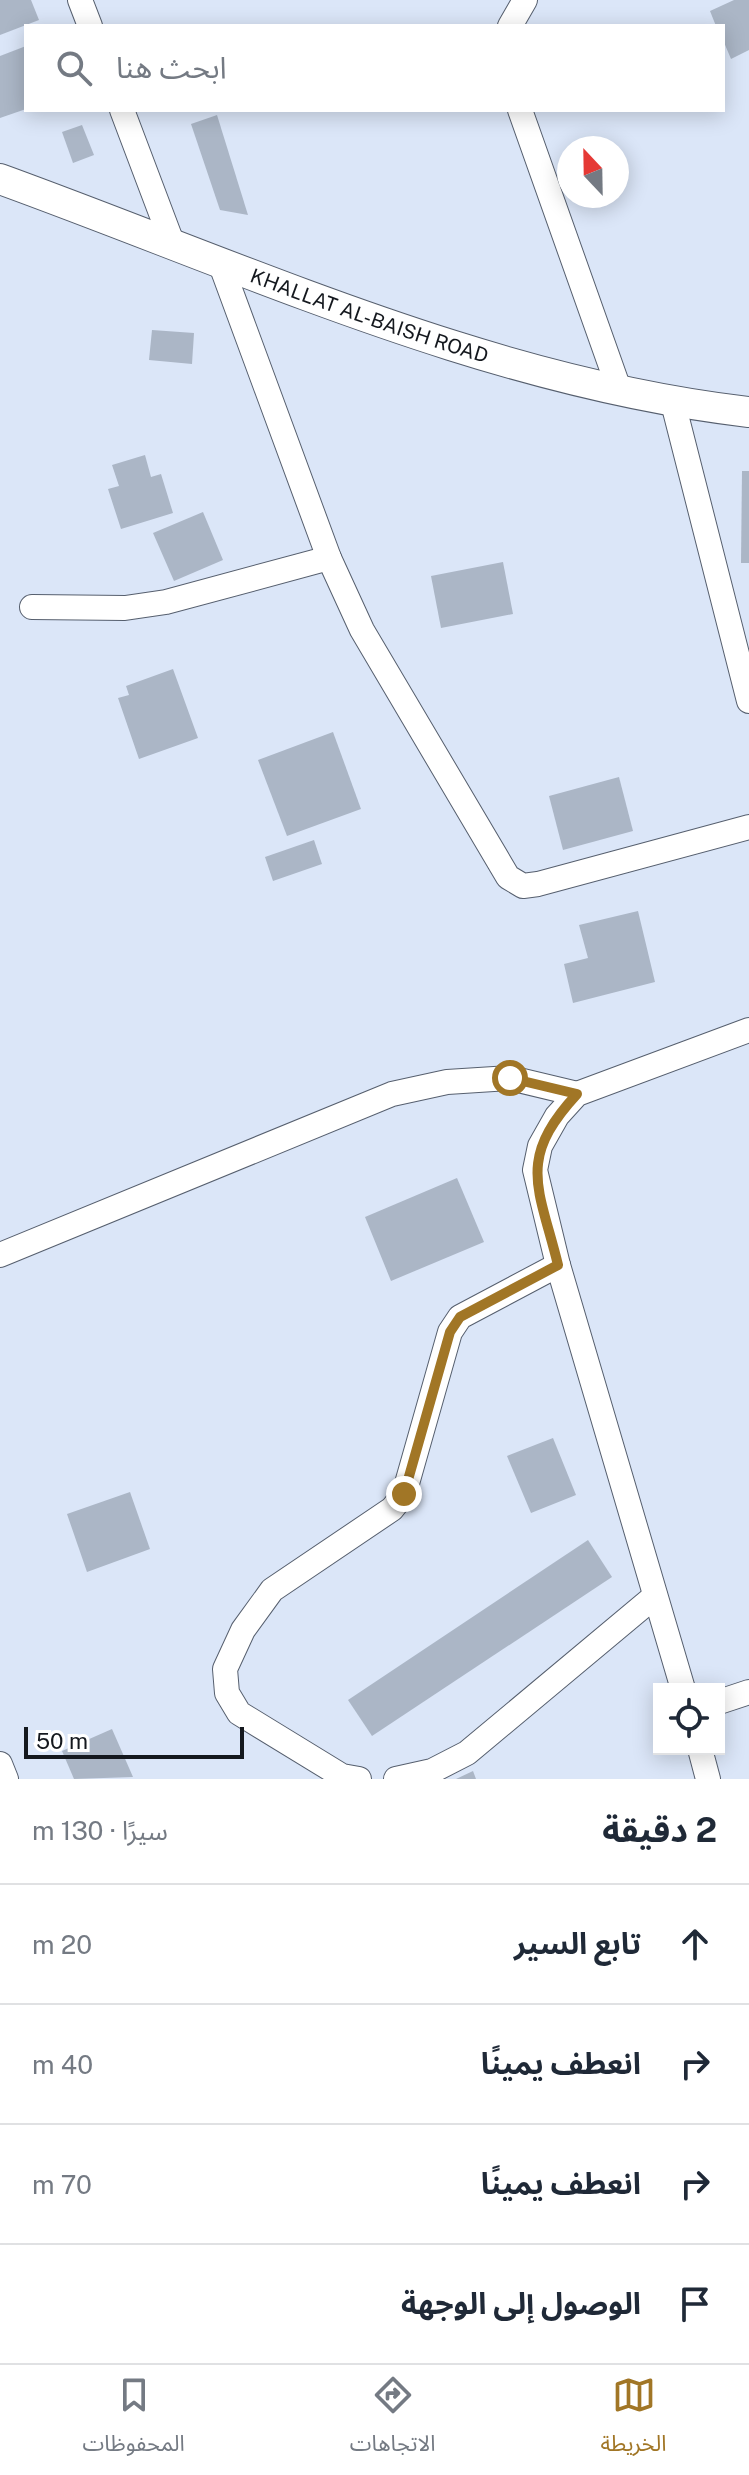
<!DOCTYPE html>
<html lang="ar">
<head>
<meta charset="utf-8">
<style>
  :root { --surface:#fff; --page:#f2f2f3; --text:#1f2937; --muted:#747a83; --line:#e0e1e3; --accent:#a17626 }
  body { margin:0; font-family:"Public Sans","Noto Sans Arabic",sans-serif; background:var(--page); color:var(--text); direction:rtl }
  .controls { position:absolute; right:24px; bottom:24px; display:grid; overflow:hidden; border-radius:0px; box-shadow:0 4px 20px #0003 }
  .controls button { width:72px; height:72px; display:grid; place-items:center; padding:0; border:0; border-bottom:2px solid var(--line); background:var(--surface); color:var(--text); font:40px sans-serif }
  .compass { position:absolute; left:557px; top:136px; width:72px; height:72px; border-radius:50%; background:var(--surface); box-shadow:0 4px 20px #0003; rotate:338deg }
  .scale { position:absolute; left:24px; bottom:20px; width:220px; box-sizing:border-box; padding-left:8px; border:4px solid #14181e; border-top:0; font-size:22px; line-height:28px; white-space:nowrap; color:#14181e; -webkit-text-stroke:6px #fff; paint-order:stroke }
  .stop { position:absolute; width:24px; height:24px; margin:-18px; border:6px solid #a17626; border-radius:50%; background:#fff }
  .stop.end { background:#a17626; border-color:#fff; box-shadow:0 2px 8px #0008 }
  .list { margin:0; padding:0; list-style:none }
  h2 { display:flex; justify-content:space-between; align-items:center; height:104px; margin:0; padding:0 32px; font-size:34px }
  h2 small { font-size:26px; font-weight:400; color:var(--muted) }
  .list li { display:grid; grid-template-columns:52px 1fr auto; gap:24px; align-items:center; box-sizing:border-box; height:120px; padding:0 32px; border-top:2px solid var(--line) }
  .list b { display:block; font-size:30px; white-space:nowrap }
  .list em { font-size:26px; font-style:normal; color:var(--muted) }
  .icon { flex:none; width:44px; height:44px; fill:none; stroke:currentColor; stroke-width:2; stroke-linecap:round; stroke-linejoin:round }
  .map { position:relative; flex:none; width:749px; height:1779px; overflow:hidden; direction:ltr }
  .search { position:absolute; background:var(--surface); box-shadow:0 4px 20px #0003; left:24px; right:24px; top:24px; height:88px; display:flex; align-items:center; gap:20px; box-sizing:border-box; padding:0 28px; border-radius:0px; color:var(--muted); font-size:30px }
  .sheet { height:584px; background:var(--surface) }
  nav { display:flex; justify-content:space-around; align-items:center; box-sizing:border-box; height:112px; border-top:2px solid var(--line); background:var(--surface); font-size:22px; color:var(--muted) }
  nav a { display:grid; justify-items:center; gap:4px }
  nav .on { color:var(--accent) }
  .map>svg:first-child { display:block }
  .building { fill:#abb6c6 }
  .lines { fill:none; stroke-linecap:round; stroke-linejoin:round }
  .minor-casing { stroke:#565f6e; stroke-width:26 }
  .tertiary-casing { stroke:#565f6e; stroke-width:32 }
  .minor { stroke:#fff; stroke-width:24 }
  .tertiary { stroke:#fff; stroke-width:30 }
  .route { stroke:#a17626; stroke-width:10 }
  .labels { text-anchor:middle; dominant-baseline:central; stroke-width:6; stroke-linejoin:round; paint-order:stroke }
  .street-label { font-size:20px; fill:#14181e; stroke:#fff }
</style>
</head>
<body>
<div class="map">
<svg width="749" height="1779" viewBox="0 0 749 1779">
  <rect width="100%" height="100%" fill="#dbe6f8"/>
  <g class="building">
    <polygon points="0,0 31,0 39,20 0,35"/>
    <polygon points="734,0 749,0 749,50 731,59 723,40 723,26 716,26 710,11"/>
    <polygon points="26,46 26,109 0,118 0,56"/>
    <polygon points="217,115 248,215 220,210 191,124"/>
    <polygon points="82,125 94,155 73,163 62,132"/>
    <polygon points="152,330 194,333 192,364 149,360"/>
    <polygon points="145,455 151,477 161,474 173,513 121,529 108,489 119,486 112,465"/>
    <polygon points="742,471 749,471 749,563 741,563"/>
    <polygon points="203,512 223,560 174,581 153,533"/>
    <polygon points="503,562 513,614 441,628 431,576"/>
    <polygon points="173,669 198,738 139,759 118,698 129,695 126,686"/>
    <polygon points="333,732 361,809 287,836 258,760"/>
    <polygon points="619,777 633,831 563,850 549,796"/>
    <polygon points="314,840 322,864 273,881 265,857"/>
    <polygon points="638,911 655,982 573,1003 564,964 588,958 579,925"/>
    <polygon points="457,1178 484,1242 391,1281 365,1217"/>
    <polygon points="553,1438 576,1495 531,1513 507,1456"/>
    <polygon points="130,1492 150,1549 87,1572 67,1514"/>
    <polygon points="588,1540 612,1577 372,1736 348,1700"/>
    <polygon points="112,1729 133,1777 74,1779 62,1751"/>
    <polygon points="473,1771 476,1779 456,1779"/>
  </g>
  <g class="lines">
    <g class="minor-casing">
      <g id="minor">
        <polyline points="80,0 90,26"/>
        <polyline points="510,26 525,0"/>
        <polyline points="122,110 173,245"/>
        <polyline points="520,110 619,389"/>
        <polyline points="221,265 329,558 362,630 508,877 523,886 538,884 749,827"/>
        <polyline points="673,403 749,701"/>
        <polyline points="32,607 125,608 166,602 329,558"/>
        <polyline points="0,1255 392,1094 447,1082 510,1078 577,1094"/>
        <polyline points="683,1689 558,1265 535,1170 540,1146 557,1116 577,1094 749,1030"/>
        <polyline points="719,1702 749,1692"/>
        <polyline points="700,1749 708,1779"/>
        <polyline points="0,1764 6,1779"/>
        <polyline points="359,1779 342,1776 239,1713 227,1693 225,1669 243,1630 272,1590 392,1509 404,1494 450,1332 460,1317 558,1265"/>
        <polyline points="396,1779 432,1771 467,1753 655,1596"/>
      </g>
    </g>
    <g class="tertiary-casing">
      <g id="tertiary">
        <path id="s1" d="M0,179C245,268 488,382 749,412"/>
      </g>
    </g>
    <use href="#minor" class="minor"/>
    <use href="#tertiary" class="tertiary"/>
  </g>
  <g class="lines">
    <path class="route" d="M404,1494L450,1332L460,1317L558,1265C539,1187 516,1160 577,1094L510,1078"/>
  </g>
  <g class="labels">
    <g class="street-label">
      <text stroke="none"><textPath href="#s1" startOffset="394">KHALLAT AL-BAISH ROAD</textPath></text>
    </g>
  </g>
</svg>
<div class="controls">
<button><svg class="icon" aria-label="locate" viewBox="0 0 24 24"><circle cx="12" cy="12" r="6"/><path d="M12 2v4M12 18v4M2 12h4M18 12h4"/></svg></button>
</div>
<svg class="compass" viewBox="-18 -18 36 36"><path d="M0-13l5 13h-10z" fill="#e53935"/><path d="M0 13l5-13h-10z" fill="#747a83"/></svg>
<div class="scale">50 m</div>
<div class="stop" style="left:510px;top:1078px"></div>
<div class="stop end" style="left:404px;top:1494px"></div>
<div class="search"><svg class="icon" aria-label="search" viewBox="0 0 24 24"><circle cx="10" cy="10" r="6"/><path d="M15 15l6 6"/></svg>ابحث هنا</div>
</div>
<section class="sheet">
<h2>2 دقيقة<small>سيرًا · 130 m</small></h2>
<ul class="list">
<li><svg class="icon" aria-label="ahead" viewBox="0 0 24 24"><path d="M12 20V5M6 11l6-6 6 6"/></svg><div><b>تابع السير</b></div><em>20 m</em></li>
<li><svg class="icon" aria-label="right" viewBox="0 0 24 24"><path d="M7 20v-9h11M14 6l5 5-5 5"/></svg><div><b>انعطف يمينًا</b></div><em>40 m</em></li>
<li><svg class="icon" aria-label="right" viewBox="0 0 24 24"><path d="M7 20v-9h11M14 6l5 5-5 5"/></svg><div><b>انعطف يمينًا</b></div><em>70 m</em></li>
<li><svg class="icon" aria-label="arrive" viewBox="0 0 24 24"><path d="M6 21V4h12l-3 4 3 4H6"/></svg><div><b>الوصول إلى الوجهة</b></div></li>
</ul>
</section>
<nav>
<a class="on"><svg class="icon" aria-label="map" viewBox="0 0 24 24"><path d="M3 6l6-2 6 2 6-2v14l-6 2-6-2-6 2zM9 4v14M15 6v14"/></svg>الخريطة</a>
<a><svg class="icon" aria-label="directions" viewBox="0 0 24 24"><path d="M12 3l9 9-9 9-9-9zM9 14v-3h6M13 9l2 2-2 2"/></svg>الاتجاهات</a>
<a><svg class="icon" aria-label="saved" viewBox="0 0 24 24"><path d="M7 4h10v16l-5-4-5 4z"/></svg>المحفوظات</a>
</nav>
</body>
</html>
